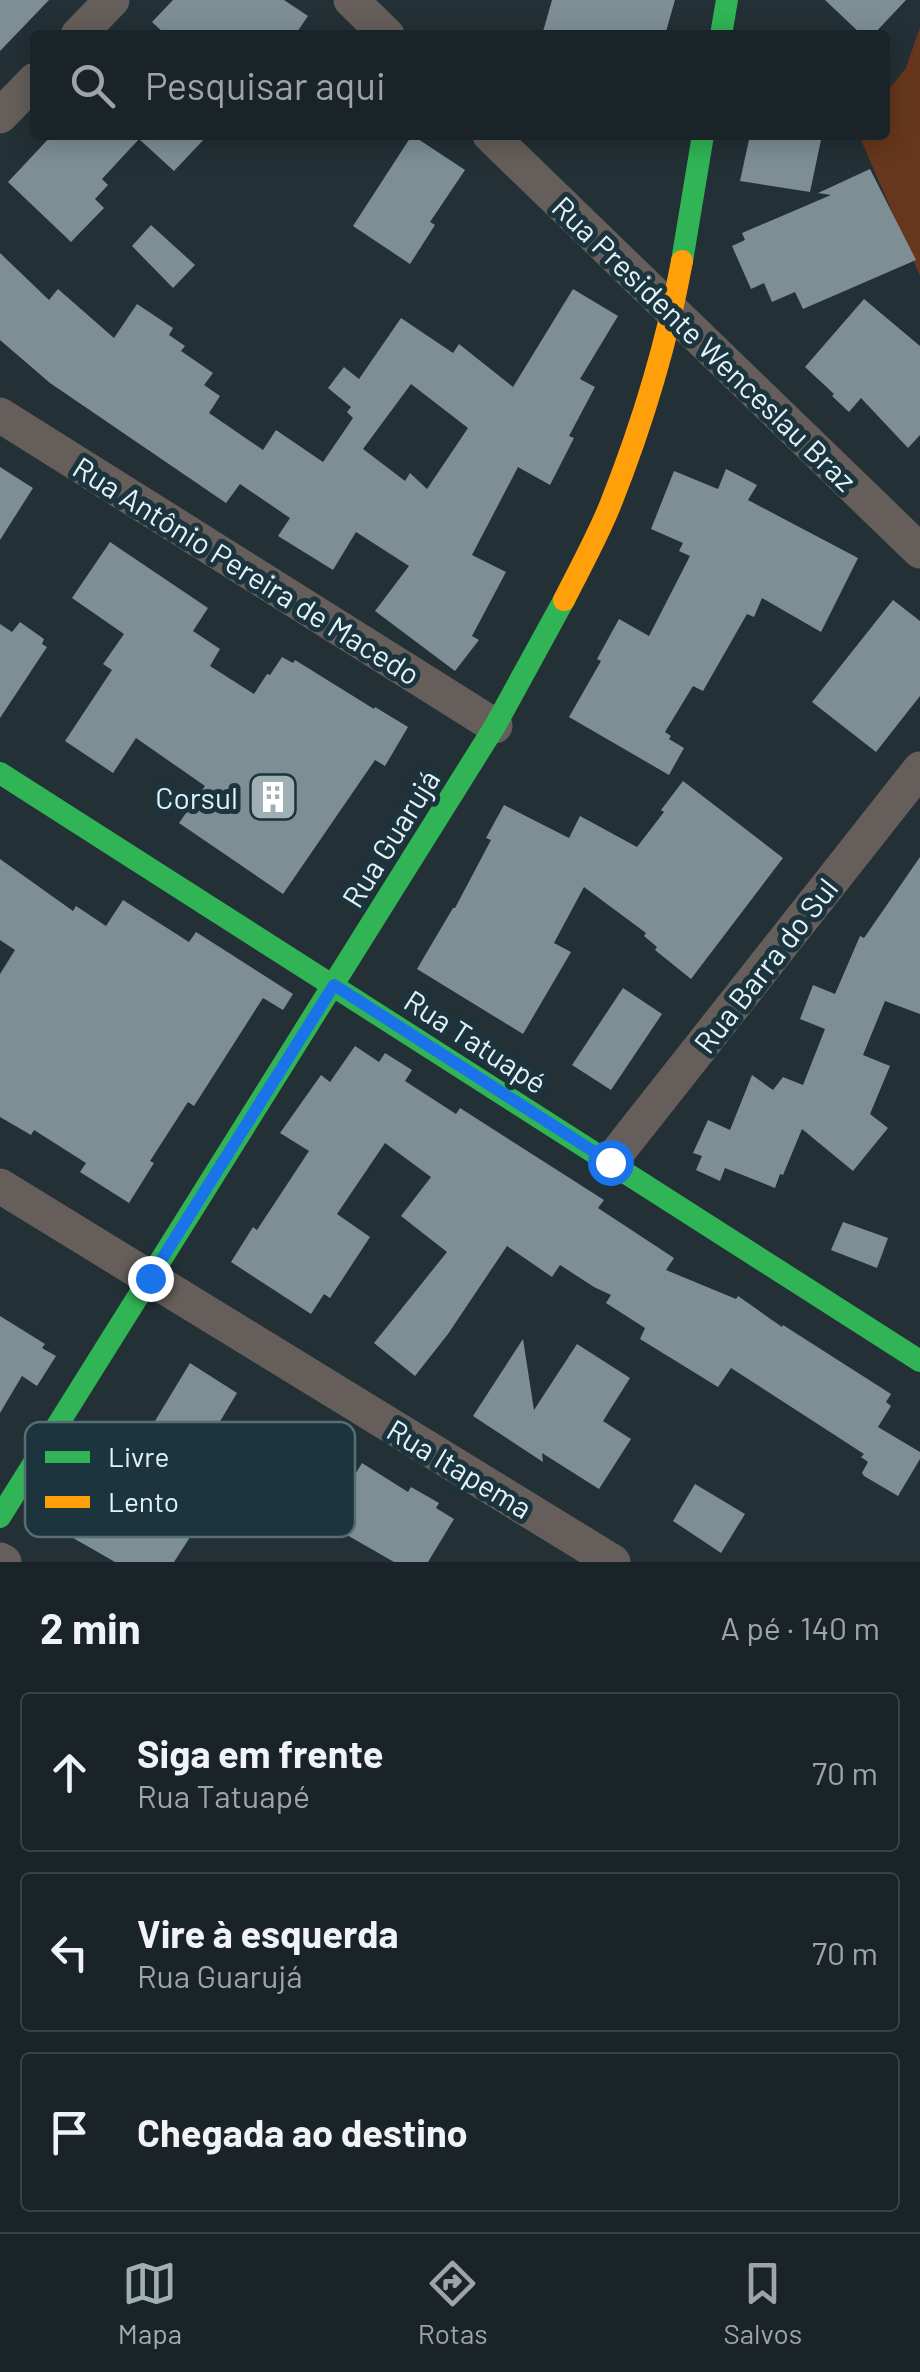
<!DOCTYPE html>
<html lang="pt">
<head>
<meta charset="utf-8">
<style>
  :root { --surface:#1a2428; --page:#232c30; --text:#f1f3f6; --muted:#9fa4a8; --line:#384145; --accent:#a0afb4 }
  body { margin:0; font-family:Barlow,sans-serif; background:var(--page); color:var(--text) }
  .stop { position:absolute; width:30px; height:30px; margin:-22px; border:8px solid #1a73e8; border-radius:50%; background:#fff }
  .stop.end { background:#1a73e8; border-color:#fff; box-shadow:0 2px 10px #0008 }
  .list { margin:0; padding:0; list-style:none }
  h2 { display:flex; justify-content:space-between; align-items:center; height:130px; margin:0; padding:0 40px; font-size:42px }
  h2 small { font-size:32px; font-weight:400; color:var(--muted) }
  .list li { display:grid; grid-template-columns:65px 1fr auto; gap:30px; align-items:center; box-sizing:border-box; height:160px; margin:0 20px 20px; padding:0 20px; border:2px solid var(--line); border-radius:10px }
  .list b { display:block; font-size:38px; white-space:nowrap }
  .list p { margin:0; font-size:32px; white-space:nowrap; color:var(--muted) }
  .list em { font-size:32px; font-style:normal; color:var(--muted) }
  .icon { flex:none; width:55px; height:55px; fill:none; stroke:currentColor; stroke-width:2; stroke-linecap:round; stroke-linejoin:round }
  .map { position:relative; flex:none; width:920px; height:1562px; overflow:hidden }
  .search { position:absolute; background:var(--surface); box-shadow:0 5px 25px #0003; left:30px; right:30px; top:30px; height:110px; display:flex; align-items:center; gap:25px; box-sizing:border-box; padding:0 35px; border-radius:10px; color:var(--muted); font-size:38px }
  .sheet { height:670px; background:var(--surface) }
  nav { display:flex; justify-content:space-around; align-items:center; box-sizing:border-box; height:140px; border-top:2px solid var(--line); background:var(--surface); font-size:28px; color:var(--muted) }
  nav a { display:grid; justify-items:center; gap:5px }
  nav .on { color:var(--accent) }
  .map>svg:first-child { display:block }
  .green { fill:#66371c }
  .building { fill:#7d8f95; fill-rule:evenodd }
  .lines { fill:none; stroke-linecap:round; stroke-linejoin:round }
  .street { stroke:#655e5a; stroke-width:35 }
  .fast { stroke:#30b455; stroke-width:22 }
  .slow { stroke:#ff9f0a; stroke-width:22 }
  .route { stroke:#1a73e8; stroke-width:12 }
  .labels { text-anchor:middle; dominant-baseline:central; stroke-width:10; stroke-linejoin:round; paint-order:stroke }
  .street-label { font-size:30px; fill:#e4f3f9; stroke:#1b343d }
  .poi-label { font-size:30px; fill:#e4f3f9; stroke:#1b343d; text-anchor:end }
  .key { fill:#1b343d; stroke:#576d75; stroke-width:2.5 }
  .key-label { font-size:28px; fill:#e4f3f9 }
</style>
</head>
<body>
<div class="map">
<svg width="920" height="1562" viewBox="0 0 920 1562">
  <rect width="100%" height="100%" fill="#233035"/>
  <polygon class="green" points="920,27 920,276 861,140 863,135 885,135 885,94 906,68"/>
  <g class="building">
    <polygon points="0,0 49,0 0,51"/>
    <polygon points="173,0 284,0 308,16 295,35 166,35 152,22"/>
    <polygon points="552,0 675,0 665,35 542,35"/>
    <polygon points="825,0 906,0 873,35 862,35"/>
    <polygon points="52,135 208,135 174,171 139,139 102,179 108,185 95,199 104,208 71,242 8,182"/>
    <polygon points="412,135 465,170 430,222 435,225 410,264 353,226"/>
    <polygon points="750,135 822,135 810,192 740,181"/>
    <polygon points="870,169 916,260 803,309 795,292 772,302 764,283 751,289 732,246 745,240 742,233 831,195 818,193"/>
    <polygon points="151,225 195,265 173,288 132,246"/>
    <path d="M0,253L49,300L58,289L114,338L137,304L173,328L169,335L185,346L181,351L213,373L204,385L220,396L209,413L263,450L276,430L323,462L353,418L347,412L351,407L328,388L344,367L359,379L401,318L453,353L459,344L513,387L573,289L618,316L580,379L595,387L569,436L574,438L550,485L518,467L472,555L506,572L472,636L479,640L455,671L375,611L409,566L356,532L333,570L278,536L290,518L240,484L226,503L50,383L0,340ZM411,384L468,428L427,489L410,473L405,481L363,449Z"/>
    <polygon points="864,299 920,346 920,435 908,448 861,398 849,412 832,396 834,394 805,367"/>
    <polygon points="0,467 33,488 0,540"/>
    <polygon points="726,469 757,485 748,500 858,558 821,632 762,598 754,617 747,614 703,691 693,686 665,732 671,736 669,739 684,748 669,775 569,717 601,661 597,659 619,619 649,636 690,556 679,551 683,543 651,529 674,471 718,489"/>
    <polygon points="110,542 208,608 193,631 220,649 210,666 254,694 267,674 270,675 282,657 293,663 295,660 374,709 375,707 408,727 385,766 375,760 283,894 179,823 205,786 136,738 113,773 65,741 112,670 103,664 124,634 72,598"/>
    <polygon points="893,600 920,621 920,696 876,752 812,702"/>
    <polygon points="20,622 44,639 42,644 47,647 0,718 0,624 12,632"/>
    <polygon points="683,781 783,858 691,979 655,950 657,947 644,936 646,933 584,887 554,943 571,952 523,1034 417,969 453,908 455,908 491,840 486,838 504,805 569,838 580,816 637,847 664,812 661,810"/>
    <polygon points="920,857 920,1014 885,1001 863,1055 890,1066 870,1114 888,1128 853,1171 802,1129 783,1175 780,1174 775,1188 725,1168 720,1181 696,1170 702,1156 693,1153 708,1120 730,1130 752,1075 773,1090 783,1077 803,1085 825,1029 800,1019 813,985 835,994 860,936 864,938"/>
    <polygon points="0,859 73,911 76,906 106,926 123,900 189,942 196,932 293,994 283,1010 263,998 194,1106 188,1102 150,1161 154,1163 129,1203 80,1172 86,1163 34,1130 31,1135 0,1117 0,974 15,950 0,940"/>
    <polygon points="623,988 662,1014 611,1090 572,1065"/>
    <polygon points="355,1046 379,1062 385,1053 412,1070 405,1081 456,1114 460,1108 604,1200 598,1208 674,1258 666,1270 736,1299 738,1296 782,1327 783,1325 891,1394 886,1402 891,1406 878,1427 920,1452 920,1459 898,1496 864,1476 862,1473 868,1462 861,1457 864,1454 731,1368 718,1387 640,1339 645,1328 606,1303 611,1295 594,1287 560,1265 552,1277 507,1246 448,1334 415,1376 374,1343 447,1252 401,1216 431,1177 385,1143 337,1214 370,1237 330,1298 324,1294 311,1314 231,1262 253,1227 257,1230 309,1151 280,1133 321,1075 330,1082"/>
    <polygon points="843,1222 888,1238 877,1268 831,1250"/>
    <polygon points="0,1316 45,1344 42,1348 56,1356 37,1386 22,1376 0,1413"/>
    <polygon points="523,1339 534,1410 577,1344 630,1378 603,1421 631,1439 599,1489 542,1453 543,1462 473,1416"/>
    <polygon points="190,1363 237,1393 207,1443 220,1451 176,1520 194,1531 174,1562 115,1562 61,1531 82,1495 86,1498 116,1449 132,1459"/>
    <polygon points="362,1463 408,1492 411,1487 439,1503 436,1508 454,1519 428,1562 394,1562 326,1523"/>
    <polygon points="695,1484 745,1514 721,1553 673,1521"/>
  </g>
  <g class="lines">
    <g class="street">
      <polyline points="351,0 387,35"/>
      <polyline points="78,35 112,0"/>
      <polyline points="0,116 35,80"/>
      <polyline points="490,135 920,551"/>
      <polyline points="0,415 495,726"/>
      <polyline points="610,1162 920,769"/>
      <polyline points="0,1186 613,1562"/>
      <polyline points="0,1560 4,1562"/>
    </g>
    <g class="fast">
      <polyline points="721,35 727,0"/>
      <polyline points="682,261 703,135"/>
      <polyline points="0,773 920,1361"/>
      <polyline points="0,1517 495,726 564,600"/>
    </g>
    <path class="slow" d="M564,600C580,568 598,536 611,503C642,425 667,343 682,261"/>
  </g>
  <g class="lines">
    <polyline class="route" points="150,1278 334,985 610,1162"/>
  </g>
  <defs>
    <g id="building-square" transform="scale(2.5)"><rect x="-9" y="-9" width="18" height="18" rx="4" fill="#a0afb4" stroke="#1b343d"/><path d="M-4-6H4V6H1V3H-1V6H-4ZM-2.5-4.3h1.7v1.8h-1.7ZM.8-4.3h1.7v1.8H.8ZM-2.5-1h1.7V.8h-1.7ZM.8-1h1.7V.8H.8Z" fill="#fff"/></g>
  </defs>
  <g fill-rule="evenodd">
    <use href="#building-square" x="273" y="797"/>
  </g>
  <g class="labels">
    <g class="street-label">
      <text transform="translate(705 343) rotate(44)">Rua Presidente Wenceslau Braz</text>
      <text transform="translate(247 570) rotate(32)">Rua Antônio Pereira de Macedo</text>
      <text transform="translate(390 838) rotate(-58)">Rua Guarujá</text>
      <text transform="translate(765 965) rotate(-52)">Rua Barra do Sul</text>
      <text transform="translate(476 1041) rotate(33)">Rua Tatuapé</text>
      <text transform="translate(460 1468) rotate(31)">Rua Itapema</text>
    </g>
    <g class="poi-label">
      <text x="238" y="797">Corsul</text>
    </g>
  </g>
  <rect x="25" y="1422" width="330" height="115" rx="15" class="key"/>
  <rect x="45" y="1451" width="45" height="12" fill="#30b455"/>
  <rect x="45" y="1496" width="45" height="12" fill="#ff9f0a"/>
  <g class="key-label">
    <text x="108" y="1467">Livre</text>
    <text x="108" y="1512">Lento</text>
  </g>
</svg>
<div class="stop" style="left:610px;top:1162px"></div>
<div class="stop end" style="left:150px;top:1278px"></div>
<div class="search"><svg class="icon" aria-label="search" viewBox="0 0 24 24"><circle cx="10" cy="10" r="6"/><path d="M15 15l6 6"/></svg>Pesquisar aqui</div>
</div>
<section class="sheet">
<h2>2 min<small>A pé · 140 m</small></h2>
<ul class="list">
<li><svg class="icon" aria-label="ahead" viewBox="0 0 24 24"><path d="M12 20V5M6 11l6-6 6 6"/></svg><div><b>Siga em frente</b><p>Rua Tatuapé</p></div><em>70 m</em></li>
<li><svg class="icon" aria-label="left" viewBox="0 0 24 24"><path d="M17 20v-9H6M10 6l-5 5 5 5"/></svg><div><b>Vire à esquerda</b><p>Rua Guarujá</p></div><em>70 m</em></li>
<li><svg class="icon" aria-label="arrive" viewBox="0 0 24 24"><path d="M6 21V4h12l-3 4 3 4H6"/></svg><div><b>Chegada ao destino</b></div></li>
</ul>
</section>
<nav>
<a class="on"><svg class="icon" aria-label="map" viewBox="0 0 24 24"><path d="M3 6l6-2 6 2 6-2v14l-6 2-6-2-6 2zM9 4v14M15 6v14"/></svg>Mapa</a>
<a><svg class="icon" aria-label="directions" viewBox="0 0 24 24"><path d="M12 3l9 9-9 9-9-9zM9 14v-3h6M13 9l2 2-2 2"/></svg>Rotas</a>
<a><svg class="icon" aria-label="saved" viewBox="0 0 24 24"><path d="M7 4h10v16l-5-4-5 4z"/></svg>Salvos</a>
</nav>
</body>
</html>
